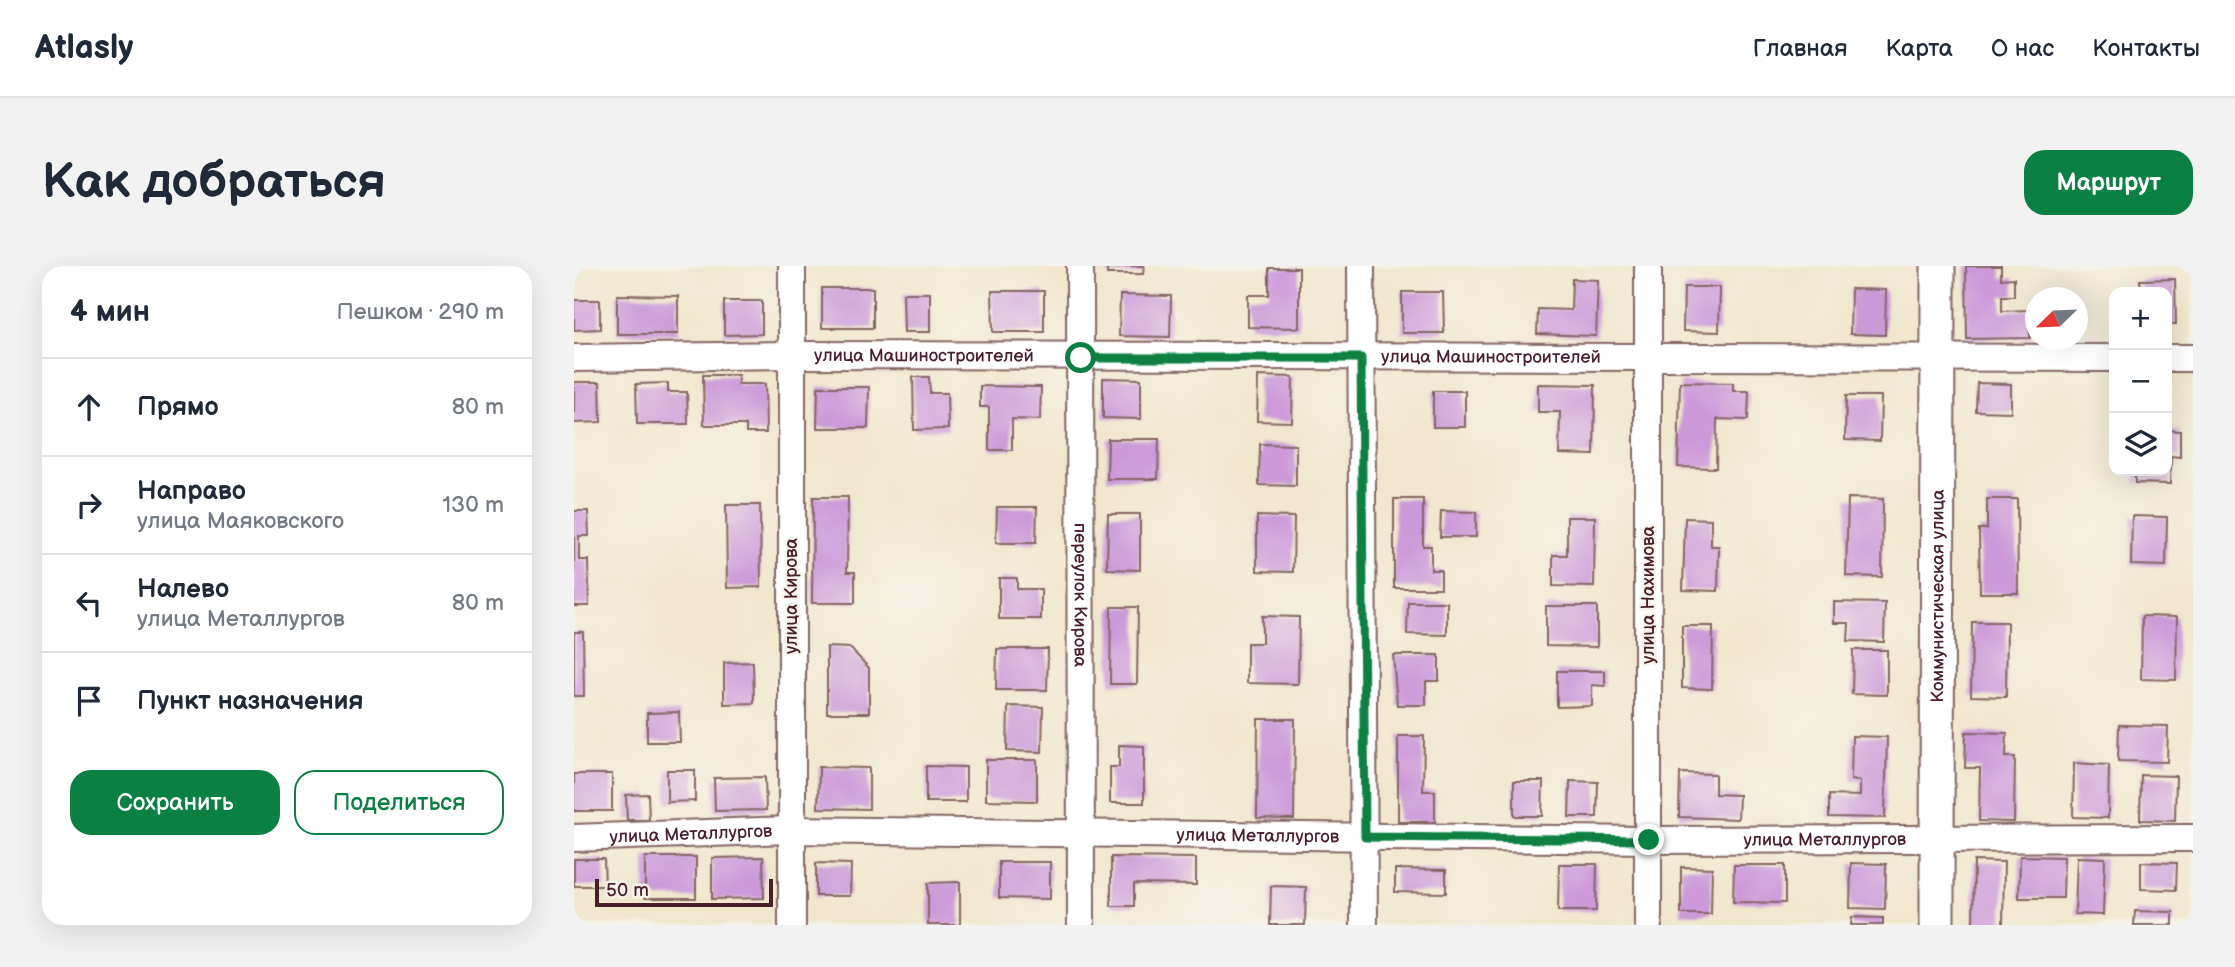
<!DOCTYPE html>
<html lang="ru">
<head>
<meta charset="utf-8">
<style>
  :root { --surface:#fff; --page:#f2f2f3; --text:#1f2937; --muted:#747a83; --line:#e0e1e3; --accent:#0b8043 }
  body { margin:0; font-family:"Balsamiq Sans",sans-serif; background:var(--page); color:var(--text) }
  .controls { position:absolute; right:21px; top:21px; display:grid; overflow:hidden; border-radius:14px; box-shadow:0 7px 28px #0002 }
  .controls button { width:63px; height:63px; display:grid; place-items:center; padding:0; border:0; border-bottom:2px solid var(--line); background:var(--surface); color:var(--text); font:35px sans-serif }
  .compass { position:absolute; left:1451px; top:21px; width:63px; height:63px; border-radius:50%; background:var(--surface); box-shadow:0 7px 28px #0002; rotate:247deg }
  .scale { position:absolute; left:21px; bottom:18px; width:178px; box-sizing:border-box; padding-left:7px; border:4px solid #4a1f2b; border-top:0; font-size:19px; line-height:24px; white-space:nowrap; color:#4a1f2b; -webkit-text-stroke:5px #f7f3e8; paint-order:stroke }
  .stop { position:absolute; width:21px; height:21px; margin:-16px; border:5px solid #0b8043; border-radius:50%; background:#fff }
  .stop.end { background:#0b8043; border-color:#fff; box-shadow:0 2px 7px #0008 }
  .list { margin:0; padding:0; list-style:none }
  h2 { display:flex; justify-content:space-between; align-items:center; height:91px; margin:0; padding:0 28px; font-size:30px }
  h2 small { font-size:23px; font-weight:400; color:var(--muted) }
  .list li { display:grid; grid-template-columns:46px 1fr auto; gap:21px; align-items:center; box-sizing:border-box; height:98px; padding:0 28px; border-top:2px solid var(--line) }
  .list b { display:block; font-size:26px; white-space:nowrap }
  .list p { margin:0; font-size:23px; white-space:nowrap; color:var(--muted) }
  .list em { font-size:23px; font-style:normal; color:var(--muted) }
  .actions { display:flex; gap:14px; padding:21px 28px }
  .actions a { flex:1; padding:16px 0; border:2px solid var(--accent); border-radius:21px; text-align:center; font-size:24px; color:var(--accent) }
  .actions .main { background:var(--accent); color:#fff }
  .icon { flex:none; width:38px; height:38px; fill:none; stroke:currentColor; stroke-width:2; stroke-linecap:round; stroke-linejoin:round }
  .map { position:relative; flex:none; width:1619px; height:659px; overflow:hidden; border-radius:21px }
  header { display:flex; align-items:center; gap:42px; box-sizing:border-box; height:98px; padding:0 35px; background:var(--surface); border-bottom:2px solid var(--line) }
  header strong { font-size:33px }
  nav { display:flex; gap:38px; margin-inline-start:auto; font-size:24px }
  .intro { display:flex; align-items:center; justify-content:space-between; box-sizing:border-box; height:168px; padding:0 42px }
  h1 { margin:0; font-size:49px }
  .button { padding:18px 32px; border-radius:21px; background:var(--accent); color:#fff; font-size:24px; font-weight:700 }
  main { display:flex; gap:42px; padding:0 42px }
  aside { flex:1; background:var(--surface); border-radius:21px; box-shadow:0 7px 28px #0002 }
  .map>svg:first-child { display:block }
  .building { fill:#cc9ad9 }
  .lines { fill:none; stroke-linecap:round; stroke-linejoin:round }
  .minor-casing { stroke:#846564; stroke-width:30 }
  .tertiary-casing { stroke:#846564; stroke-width:37 }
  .minor { stroke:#fff; stroke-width:26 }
  .tertiary { stroke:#fff; stroke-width:33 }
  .route { stroke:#0b8043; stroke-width:9 }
  .labels { text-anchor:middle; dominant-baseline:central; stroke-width:5; stroke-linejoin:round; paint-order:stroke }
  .street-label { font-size:18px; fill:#4a1f2b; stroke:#f7f3e8 }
</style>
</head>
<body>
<header>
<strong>Atlasly</strong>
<nav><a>Главная</a><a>Карта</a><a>О нас</a><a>Контакты</a></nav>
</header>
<div class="intro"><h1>Как добраться</h1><a class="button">Маршрут</a></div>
<main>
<aside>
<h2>4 мин<small>Пешком · 290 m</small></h2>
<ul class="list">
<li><svg class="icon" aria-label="ahead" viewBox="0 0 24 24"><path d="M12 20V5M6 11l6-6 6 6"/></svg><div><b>Прямо</b></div><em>80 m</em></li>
<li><svg class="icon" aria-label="right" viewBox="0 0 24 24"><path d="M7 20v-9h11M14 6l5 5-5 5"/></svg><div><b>Направо</b><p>улица Маяковского</p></div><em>130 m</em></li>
<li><svg class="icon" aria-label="left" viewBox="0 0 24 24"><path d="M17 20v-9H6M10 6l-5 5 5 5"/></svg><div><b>Налево</b><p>улица Металлургов</p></div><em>80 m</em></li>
<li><svg class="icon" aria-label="arrive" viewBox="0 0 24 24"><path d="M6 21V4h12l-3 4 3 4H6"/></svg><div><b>Пункт назначения</b></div></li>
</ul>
<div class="actions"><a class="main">Сохранить</a><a>Поделиться</a></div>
</aside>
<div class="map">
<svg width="1619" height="659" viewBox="0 0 1619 659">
  <rect width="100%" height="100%" fill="#f7f3e8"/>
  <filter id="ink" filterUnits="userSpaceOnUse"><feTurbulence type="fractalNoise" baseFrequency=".0143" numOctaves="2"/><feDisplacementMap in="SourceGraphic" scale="14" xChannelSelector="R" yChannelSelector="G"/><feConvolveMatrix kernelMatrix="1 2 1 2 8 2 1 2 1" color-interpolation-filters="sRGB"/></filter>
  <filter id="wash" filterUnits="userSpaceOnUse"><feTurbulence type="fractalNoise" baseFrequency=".00686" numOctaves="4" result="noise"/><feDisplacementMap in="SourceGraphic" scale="28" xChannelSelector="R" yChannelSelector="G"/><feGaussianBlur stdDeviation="1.57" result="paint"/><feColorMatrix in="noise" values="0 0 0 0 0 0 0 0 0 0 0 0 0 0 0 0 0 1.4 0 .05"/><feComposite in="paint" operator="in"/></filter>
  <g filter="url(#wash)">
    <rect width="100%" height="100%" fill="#f0e7ce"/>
    <g id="blocks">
      <g class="building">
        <polygon points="533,0 570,0 569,8 533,8"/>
        <polygon points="1392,0 1427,0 1427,13 1440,12 1440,30 1428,30 1428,45 1455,44 1456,72 1393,73"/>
        <polygon points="695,2 725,2 725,62 674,61 674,29 695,29"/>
        <polygon points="998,13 1024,14 1022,70 963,68 964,43 997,44"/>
        <polygon points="1601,13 1602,58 1593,58 1593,26 1567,26 1566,14"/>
        <polygon points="1110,21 1146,21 1145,66 1109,65"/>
        <rect x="248" y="22" width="51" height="40"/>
        <polygon points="1277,23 1312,24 1311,69 1276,68"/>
        <polygon points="418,25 470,25 470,66 419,66"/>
        <polygon points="828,26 869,26 870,67 828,67"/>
        <polygon points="329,27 356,27 356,66 330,66"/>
        <polygon points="43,29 104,30 104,68 43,68"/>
        <polygon points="546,29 597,30 596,71 545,70"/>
        <polygon points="0,34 26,34 26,63 0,64"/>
        <polygon points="150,35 188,35 188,68 150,69"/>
        <polygon points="129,109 164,109 164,118 191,118 192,167 172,167 172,159 130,159"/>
        <polygon points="684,110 719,111 718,156 683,155"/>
        <polygon points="339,111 355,111 356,127 373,127 374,163 340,164"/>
        <polygon points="529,112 567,113 567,153 529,152"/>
        <polygon points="0,116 26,116 27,156 0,157"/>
        <polygon points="1106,116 1159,117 1159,125 1175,125 1174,154 1143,153 1142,202 1104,201"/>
        <polygon points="94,117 94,126 113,126 114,158 63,158 62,118"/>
        <polygon points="1403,117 1437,118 1437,146 1402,145"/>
        <polygon points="964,118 1021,119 1020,189 985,188 986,146 964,146"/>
        <polygon points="406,120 467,121 466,154 438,153 438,184 415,184 415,141 406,141"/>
        <polygon points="244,121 295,121 294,162 243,162"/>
        <rect x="859" y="125" width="32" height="36"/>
        <polygon points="1272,130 1307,130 1306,175 1271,174"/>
        <polygon points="1593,164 1606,165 1606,191 1597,190 1596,218 1561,217 1561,205 1593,205"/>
        <polygon points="534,173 585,173 584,213 533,213"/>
        <polygon points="686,178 722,179 722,220 685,219"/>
        <polygon points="239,231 274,231 273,306 281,306 281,337 238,337"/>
        <polygon points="1274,232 1309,233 1308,311 1272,310"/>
        <polygon points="820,233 849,233 849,280 857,280 857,304 867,304 867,322 820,322"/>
        <polygon points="1413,233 1443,233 1444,327 1406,327 1405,263 1413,263"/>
        <polygon points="152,239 186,239 187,321 153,322"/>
        <polygon points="423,241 463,241 462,277 422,277"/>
        <polygon points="0,245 14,245 15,270 5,270 5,294 14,294 15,340 0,340"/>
        <polygon points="867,245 902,246 902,271 866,271"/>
        <polygon points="534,248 566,248 566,304 533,303"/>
        <polygon points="683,250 720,251 719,306 683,305"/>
        <polygon points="1558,250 1593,251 1592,300 1557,299"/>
        <polygon points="993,251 1021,251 1020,321 979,320 979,289 993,289"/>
        <polygon points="1111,252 1137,253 1137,280 1145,280 1144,325 1109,324"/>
        <polygon points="425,312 443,312 443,323 467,323 467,353 425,353"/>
        <polygon points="834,336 873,336 873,369 833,368"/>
        <polygon points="1260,336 1311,337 1310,376 1274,375 1275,357 1260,357"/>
        <polygon points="972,340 1023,340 1023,381 972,380"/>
        <polygon points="537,341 564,341 563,418 536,418"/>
        <polygon points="688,350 725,351 724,418 673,417 673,377 688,377"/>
        <polygon points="1568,350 1603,351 1602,414 1567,413"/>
        <polygon points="1398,356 1433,356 1432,431 1397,430"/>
        <polygon points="1108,360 1139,360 1138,423 1108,422"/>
        <polygon points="0,366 9,366 10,430 0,430"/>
        <polygon points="253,381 276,382 295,402 295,447 253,447"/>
        <polygon points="423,383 474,383 473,424 422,424"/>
        <polygon points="1279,384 1313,384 1313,429 1278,428"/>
        <polygon points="819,389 865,389 865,415 852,415 852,439 823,439"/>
        <polygon points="179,396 180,437 150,438 150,397"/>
        <polygon points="983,405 1031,405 1031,420 1018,419 1018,440 983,441"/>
        <polygon points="434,440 469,441 468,486 433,485"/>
        <polygon points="105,446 106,476 73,476 73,447"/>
        <polygon points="684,453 721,453 720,553 683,552"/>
        <polygon points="1545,459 1594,460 1593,496 1544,495"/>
        <polygon points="1392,466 1433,467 1432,491 1441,491 1440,556 1405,555 1406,502 1391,502"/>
        <polygon points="824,470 850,470 849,525 861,525 861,556 824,556"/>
        <polygon points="1278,470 1313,471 1311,552 1255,551 1255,529 1286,530 1286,515 1277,514"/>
        <polygon points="545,479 570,480 570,537 536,537 536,501 545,501"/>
        <polygon points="412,494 463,494 463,535 412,534"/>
        <polygon points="1500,497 1535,499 1534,552 1499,551"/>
        <polygon points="352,500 392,501 392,536 352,536"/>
        <polygon points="245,501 295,502 295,543 244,542"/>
        <polygon points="93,504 121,504 121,535 93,536"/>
        <polygon points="1106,507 1141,508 1141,528 1165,529 1164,553 1105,551"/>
        <rect x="0" y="508" width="38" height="37"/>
        <polygon points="1567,509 1602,510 1601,555 1566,554"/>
        <polygon points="191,511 192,544 141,545 140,512"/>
        <polygon points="940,515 969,515 968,550 940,550"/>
        <polygon points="996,515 1024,516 1023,551 995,551"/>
        <polygon points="74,528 75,554 53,554 52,529"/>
        <polygon points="1446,590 1490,591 1489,632 1445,632"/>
        <rect x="71" y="591" width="51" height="41"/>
        <polygon points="189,591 190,632 138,633 138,592"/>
        <polygon points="537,591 622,592 622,619 560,618 560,640 537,640"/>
        <polygon points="1503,591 1531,592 1529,649 1501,648"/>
        <polygon points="0,593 30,593 31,620 0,620"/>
        <polygon points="1400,595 1430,596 1429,659 1399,659"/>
        <polygon points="425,596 476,596 476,633 425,632"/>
        <polygon points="1567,596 1603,597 1602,624 1567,623"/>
        <polygon points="242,597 277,598 276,630 242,630"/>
        <polygon points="1277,597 1312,598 1311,643 1276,642"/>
        <polygon points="985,598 1023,598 1022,645 984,645"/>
        <polygon points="1160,599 1211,599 1211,637 1159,636"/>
        <polygon points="1107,601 1138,602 1137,648 1107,648"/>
        <polygon points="821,603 872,604 872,627 821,626"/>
        <polygon points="386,616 386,659 354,659 354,617"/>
        <polygon points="697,620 732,621 731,659 696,659"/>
        <polygon points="1561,645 1599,646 1599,659 1560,659"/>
        <polygon points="1278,651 1309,652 1309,659 1277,659"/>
      </g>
    </g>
  </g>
  <g filter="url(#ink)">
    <use href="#blocks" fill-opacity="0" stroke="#846564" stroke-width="2"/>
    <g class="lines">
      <g class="minor-casing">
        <g id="minor">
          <polyline points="218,0 218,659"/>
          <path id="s1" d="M506,0L507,659"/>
          <polyline points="787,0 790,659"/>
          <polyline points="1074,0 1074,659"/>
          <path id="s2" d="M0,92L218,89L1540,92"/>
          <polyline points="1593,92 1619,92"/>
          <path id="s3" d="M0,572L215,564L1075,574L1619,572"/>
        </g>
      </g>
      <g class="tertiary-casing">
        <g id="tertiary">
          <path id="s4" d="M1363,659L1364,0"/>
        </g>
      </g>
      <use href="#minor" class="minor"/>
      <use href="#tertiary" class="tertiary"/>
    </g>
  </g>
  <g class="lines" filter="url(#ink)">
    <polyline class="route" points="507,92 787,92 791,571 1075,574"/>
  </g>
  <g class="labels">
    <g class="street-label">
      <text stroke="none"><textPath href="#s2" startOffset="350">улица Машиностроителей</textPath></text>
      <text stroke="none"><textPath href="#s2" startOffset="917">улица Машиностроителей</textPath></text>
      <text stroke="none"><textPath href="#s1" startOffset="329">переулок Кирова</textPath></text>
      <text transform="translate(1074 329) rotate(-90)">улица Нахимова</text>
      <text transform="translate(217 330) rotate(-90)">улица Кирова</text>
      <text stroke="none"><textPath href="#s4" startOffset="329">Коммунистическая улица</textPath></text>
      <text stroke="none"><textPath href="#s3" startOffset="117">улица Металлургов</textPath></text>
      <text stroke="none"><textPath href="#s3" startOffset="684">улица Металлургов</textPath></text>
      <text stroke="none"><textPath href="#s3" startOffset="1251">улица Металлургов</textPath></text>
    </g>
  </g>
</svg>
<div class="controls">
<button>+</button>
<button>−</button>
<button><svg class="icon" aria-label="layers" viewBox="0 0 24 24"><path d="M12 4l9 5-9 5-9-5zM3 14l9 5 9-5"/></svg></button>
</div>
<svg class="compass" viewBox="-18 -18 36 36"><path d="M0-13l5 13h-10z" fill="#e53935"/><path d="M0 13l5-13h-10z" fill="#747a83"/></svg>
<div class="scale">50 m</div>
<div class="stop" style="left:507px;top:92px"></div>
<div class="stop end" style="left:1075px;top:574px"></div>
</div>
</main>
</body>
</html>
